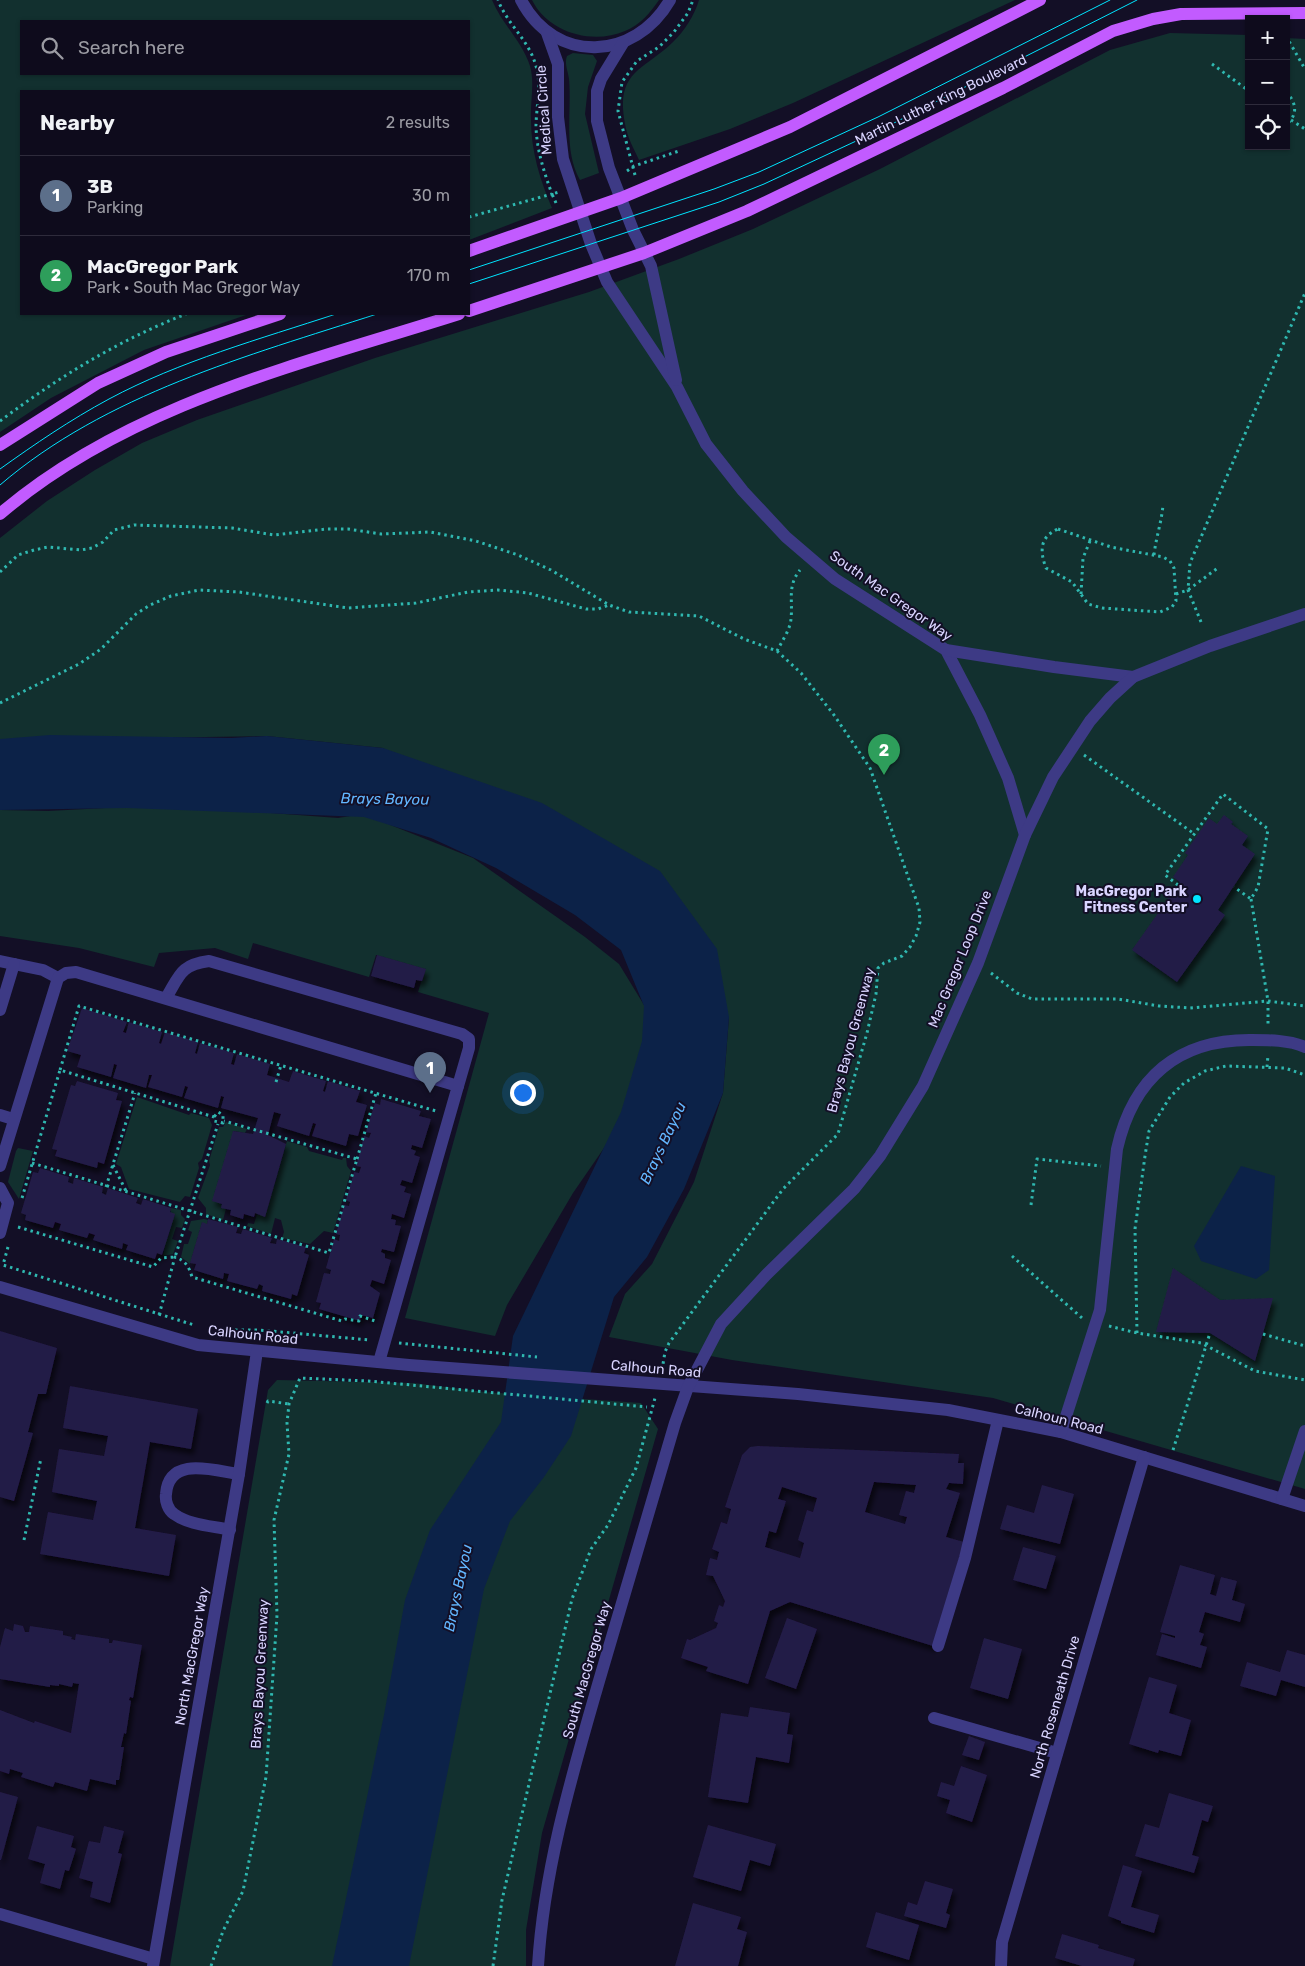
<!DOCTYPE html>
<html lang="en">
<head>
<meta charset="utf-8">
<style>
  :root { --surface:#0e0b1c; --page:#1c1929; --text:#f1f3f6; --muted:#9b9ba3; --line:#2e2b3b; --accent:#b45309 }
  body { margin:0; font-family:Rubik,sans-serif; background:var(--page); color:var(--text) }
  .controls { position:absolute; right:15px; top:15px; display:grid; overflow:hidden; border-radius:0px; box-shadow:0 1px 4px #0004 }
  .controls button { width:45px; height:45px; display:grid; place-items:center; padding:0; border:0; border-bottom:1px solid var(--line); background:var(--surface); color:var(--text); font:25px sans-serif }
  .you { position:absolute; left:522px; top:1092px; width:18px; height:18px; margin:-12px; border:4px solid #fff; border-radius:50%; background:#1a73e8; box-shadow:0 0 0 8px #1a73e833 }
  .badge { display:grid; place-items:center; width:32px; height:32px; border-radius:50%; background:var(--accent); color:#fff; font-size:16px; font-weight:700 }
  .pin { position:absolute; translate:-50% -41px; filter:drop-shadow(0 1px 2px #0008) }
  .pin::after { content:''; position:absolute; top:26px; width:18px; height:15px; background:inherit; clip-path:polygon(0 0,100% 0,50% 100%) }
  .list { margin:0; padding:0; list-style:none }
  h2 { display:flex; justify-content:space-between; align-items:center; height:65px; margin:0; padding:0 20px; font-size:21px }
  h2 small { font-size:16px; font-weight:400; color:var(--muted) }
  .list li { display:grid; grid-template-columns:32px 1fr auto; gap:15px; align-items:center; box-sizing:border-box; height:80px; padding:0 20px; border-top:1px solid var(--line) }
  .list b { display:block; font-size:19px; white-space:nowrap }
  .list p { margin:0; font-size:16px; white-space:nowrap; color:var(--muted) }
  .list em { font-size:16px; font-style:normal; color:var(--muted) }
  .icon { flex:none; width:28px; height:28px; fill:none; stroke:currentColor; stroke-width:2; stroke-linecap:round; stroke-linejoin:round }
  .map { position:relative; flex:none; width:1305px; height:1966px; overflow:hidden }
  .search { position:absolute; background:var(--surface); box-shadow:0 1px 4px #0004; left:20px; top:20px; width:450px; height:55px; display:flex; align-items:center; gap:12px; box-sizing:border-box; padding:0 18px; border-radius:0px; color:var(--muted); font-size:19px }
  .panel { position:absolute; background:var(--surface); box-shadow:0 1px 4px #0004; left:20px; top:90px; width:450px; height:225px; border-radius:0px }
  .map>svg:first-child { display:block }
  .green { fill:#12302f; fill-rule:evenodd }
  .water { fill:#0c2248 }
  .building { fill:#241b47; fill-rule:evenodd; filter:url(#shadow) }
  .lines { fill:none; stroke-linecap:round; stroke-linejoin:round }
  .path { stroke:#2fb8b0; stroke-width:3; stroke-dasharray:2.5 4; stroke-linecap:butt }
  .minor { stroke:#3d3a85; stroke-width:12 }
  .major { stroke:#c25bff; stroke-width:12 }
  .tram { stroke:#00e5ff; stroke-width:1 }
  .poi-dot { fill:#00e5ff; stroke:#130f26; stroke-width:2 }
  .labels { text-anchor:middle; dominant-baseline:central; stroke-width:4; stroke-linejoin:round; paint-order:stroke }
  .street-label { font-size:14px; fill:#d9d4ff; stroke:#130f26 }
  .poi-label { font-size:14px; font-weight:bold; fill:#d9d4ff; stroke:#130f26; text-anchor:end }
  .water-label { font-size:15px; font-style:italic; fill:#62b6ff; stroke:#130f26 }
</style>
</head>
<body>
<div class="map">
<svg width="1305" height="1966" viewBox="0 0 1305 1966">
  <defs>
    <filter id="shadow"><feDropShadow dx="3" dy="5.5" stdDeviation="2.5" flood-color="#0009"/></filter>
  </defs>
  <rect width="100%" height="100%" fill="#130f26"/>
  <g class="green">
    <path d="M0,0H492C502,24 522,41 530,66C535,83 530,102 531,120C531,151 540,180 552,208L469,240V91H21V314H249L144,350L51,398L0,432ZM21,21H469V74H21Z"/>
    <path d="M532,0H659C650,13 640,25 625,31C593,45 548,33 532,0Z"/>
    <path d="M699,0H1015L793,103L730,129L639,160C634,149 627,137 625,124C615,71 643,71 673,42C685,30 694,16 699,0Z"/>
    <polygon points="1170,33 1249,35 1249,146 1286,146 1286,38 1305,39 1305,1489 993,1398 732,1360 609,1337 625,1294 652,1264 694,1182 723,1093 729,1017 383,748 267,736 0,740 0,538 47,501 95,470 142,443 197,420 375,358 589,292 679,259 753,229 880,169 1110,50"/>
    <path d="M573,53L593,55L597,61L588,87L585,114L599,173L580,180C563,150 572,111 569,79C568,71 564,63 567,56Z"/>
    <polygon points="162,805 338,818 363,814 473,858 585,937 619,964 644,1005 645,1062 624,1119 573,1193 507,1305 495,1336 405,1318 489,1013 418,992 425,969 376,955 369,977 253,943 248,959 215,948 159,953 154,967 79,948 0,936 0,810 48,811"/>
    <polygon points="137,1097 189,1115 191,1113 209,1118 212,1125 202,1159 198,1163 199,1168 190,1197 185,1196 180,1202 129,1189 121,1167 116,1164"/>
    <polygon points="226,1122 247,1129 245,1133 234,1131 227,1205 223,1220 206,1214 206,1208 198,1198 210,1165 209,1161 219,1127 223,1127"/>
    <polygon points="287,1141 307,1147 309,1151 342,1160 343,1158 346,1158 347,1166 351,1171 333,1233 324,1231 310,1244 282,1238 284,1232 281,1220 275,1218 271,1234 247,1226 248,1223 254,1224 257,1214 265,1216"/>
    <polygon points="18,1148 33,1151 19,1199 8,1182 16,1151"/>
    <polygon points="171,1208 181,1210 181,1215 185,1219 182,1228 176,1227 172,1239 178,1241 173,1254 163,1256"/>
    <polygon points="204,1219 208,1220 207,1224 202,1223 190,1264 181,1257 184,1244 188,1244 192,1232 188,1230 191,1221"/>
    <polygon points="277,1380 414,1383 485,1392 641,1403 658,1429 542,1833 526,1930 526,1966 170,1966 268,1390"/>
  </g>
  <g class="water">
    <polygon points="50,735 231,738 267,736 383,748 542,803 660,871 717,949 729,1017 723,1093 684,1189 647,1257 614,1297 571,1436 544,1477 510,1521 484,1589 409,1966 332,1966 384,1715 405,1600 430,1530 501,1422 513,1336 621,1112 642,1041 644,1006 621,950 575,915 496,868 431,838 364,817 127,808 0,810 0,739"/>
    <polygon points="1241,1166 1275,1176 1269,1270 1256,1279 1201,1261 1194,1246"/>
  </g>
  <g class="building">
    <polygon points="1224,815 1233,822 1231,824 1248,836 1242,845 1255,854 1218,910 1225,915 1177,982 1132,950 1180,882 1173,877 1188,855 1185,853 1209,818 1217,824"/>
    <polygon points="377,955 426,969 422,981 416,980 414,988 371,976"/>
    <polygon points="82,1008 127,1022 123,1032 126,1033 129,1022 162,1032 159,1043 161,1044 165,1032 198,1042 195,1053 197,1054 200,1043 234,1053 231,1064 234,1065 237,1054 270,1064 267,1075 289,1082 293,1071 326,1081 323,1091 325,1092 328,1081 360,1091 356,1102 367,1105 358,1136 349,1134 346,1146 312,1136 316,1124 313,1123 309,1136 277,1126 281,1114 274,1112 268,1135 286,1144 265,1217 255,1213 254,1217 244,1214 243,1219 230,1215 231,1210 221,1208 222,1204 212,1201 233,1131 253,1134 258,1118 221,1108 224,1097 221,1096 218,1108 184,1098 188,1087 185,1086 182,1097 148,1087 152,1075 149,1075 146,1088 113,1078 117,1065 114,1064 111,1077 77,1067 81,1055 67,1051"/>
    <polygon points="77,1081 118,1093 116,1100 122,1101 104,1164 98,1162 97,1168 55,1156 57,1150 52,1149 71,1085 75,1086"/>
    <polygon points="381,1099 421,1111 419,1116 431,1119 422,1148 412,1145 411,1149 416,1151 414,1155 420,1157 412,1183 402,1180 400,1185 406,1187 404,1192 411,1194 404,1218 392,1214 391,1219 396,1220 395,1225 401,1226 394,1252 382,1249 381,1252 385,1254 385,1258 391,1260 384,1284 372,1280 370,1286 380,1293 373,1318 361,1315 360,1321 319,1309 321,1303 316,1302 324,1273 330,1274 331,1270 326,1268 334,1239 339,1241 340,1235 336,1234 344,1205 349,1206 350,1202 346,1200 354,1172 359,1173 361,1167 356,1166 364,1136 369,1138 371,1133 366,1132 375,1103 380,1105"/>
    <polygon points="40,1168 69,1177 68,1182 73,1184 74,1178 103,1187 102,1193 106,1195 108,1188 138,1198 136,1203 141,1205 143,1199 171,1208 170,1212 175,1214 162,1255 157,1253 155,1259 126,1250 128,1245 123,1243 122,1249 93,1240 95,1235 89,1233 87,1238 59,1230 61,1224 55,1222 53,1228 25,1220 26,1215 21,1213 33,1172 38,1173"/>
    <polygon points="208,1219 238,1227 236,1233 241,1234 243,1229 272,1238 270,1243 276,1244 277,1239 306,1247 304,1253 309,1255 297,1296 292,1294 291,1299 262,1291 263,1286 259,1284 257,1289 227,1281 229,1274 224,1273 223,1279 194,1270 196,1264 190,1263 202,1222 207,1224"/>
    <polygon points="1173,1268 1220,1300 1273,1298 1255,1361 1210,1333 1156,1332"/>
    <polygon points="0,1331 57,1348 46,1394 38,1394 28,1432 33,1433 14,1501 0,1497"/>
    <polygon points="70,1386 198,1409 191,1449 150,1442 135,1528 176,1535 169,1576 40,1554 48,1512 93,1520 97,1501 52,1492 59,1449 104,1456 108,1436 63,1428"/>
    <path d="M758,1446L959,1454L958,1463H964L963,1484L949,1483L946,1489L960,1493L946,1537L964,1542L933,1646L790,1602L770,1611L748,1684L706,1671L708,1667L681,1658L687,1639L690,1640L716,1628L718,1623L714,1621L719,1605L723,1607L725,1601L713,1576L706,1575L710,1558L717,1560L719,1552L712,1549L721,1522L727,1524L731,1509L725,1507L742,1455L750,1447ZM874,1482L916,1485L914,1493L906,1491L899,1515L907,1517L905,1524L865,1512ZM782,1487L817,1498L813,1512L807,1510L798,1540L804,1543L800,1558L765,1547L769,1531L776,1533L786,1501L778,1499Z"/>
    <polygon points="1042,1485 1074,1494 1060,1544 1000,1529 1007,1505 1034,1513"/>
    <polygon points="1023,1547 1056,1556 1046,1589 1013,1580"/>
    <polygon points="1180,1565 1215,1575 1210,1594 1216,1596 1221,1577 1237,1581 1232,1600 1245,1604 1240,1622 1205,1612 1199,1632 1204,1634 1200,1645 1207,1647 1201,1668 1156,1655 1162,1634 1175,1638 1175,1636 1160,1632"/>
    <polygon points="787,1618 817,1629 796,1689 765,1678"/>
    <polygon points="14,1624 23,1626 25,1632 29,1632 30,1626 63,1631 63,1635 72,1637 71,1639 75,1640 76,1634 109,1639 109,1643 112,1643 113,1640 142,1645 133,1698 130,1697 129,1700 131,1701 126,1734 124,1733 121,1747 124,1747 119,1780 116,1780 116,1785 90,1779 87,1791 55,1782 53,1787 21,1777 23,1773 10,1769 9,1774 0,1771 0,1710 34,1723 35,1721 71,1733 79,1684 73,1683 72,1687 59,1684 59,1686 50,1685 50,1687 0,1679 0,1647 5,1628 13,1631"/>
    <polygon points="984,1638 1022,1649 1008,1699 970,1688"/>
    <polygon points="1287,1650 1305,1655 1305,1687 1281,1680 1276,1696 1240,1686 1247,1662 1280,1672"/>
    <polygon points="1149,1677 1177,1685 1169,1713 1191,1720 1181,1756 1159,1750 1158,1753 1129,1744"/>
    <polygon points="750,1707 790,1713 787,1734 793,1735 789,1763 756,1757 748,1803 708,1797 721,1713 748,1717"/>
    <polygon points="969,1736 985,1742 979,1760 962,1755"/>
    <polygon points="961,1766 987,1775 972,1822 946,1813 950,1800 937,1796 941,1782 954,1786"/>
    <polygon points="0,1792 18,1797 1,1860 0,1860"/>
    <polygon points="1169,1793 1213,1806 1208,1822 1202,1820 1192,1855 1199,1857 1194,1873 1135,1856 1145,1824 1159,1828"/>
    <polygon points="708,1825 776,1844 770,1866 750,1860 741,1891 693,1877"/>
    <polygon points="37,1826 74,1836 71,1847 76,1849 69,1871 65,1870 60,1889 40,1883 45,1864 28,1859"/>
    <polygon points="104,1826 124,1831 118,1853 122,1854 110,1903 90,1897 93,1882 79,1878 89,1841 100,1843"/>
    <polygon points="1123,1865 1142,1871 1131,1907 1159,1915 1154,1933 1121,1923 1121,1921 1108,1916"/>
    <polygon points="925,1881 953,1889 946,1913 950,1915 946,1928 904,1916 908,1902 917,1905"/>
    <polygon points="693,1903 741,1917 737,1929 747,1932 738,1966 675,1966"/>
    <polygon points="876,1912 919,1925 909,1960 866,1947"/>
    <polygon points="1062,1934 1099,1945 1098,1948 1135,1959 1133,1966 1082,1966 1055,1958"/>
  </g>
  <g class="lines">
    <g class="path">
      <polyline points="1286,36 1305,69"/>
      <polyline points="1212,64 1249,91"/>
      <path d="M1286,92C1297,103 1298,115 1286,125"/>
      <polyline points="1291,120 1305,129"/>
      <polyline points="627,171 634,166 679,151"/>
      <polyline points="635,175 618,111 622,82 637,61 659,47 674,32 688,13 693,0"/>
      <polyline points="556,203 552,194 559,192"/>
      <path d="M469,217L552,194C544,172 537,151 536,127C536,107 542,85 536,66C529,40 507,24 498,0"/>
      <path d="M0,421C59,377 117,341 186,314"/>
      <path d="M1058,529L1111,547L1163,557L1170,561L1174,568L1176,601L1172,607L1160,612L1102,608L1088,604L1072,582L1046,568C1040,552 1039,537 1058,529Z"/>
      <path d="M1154,555C1156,537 1162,521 1163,504"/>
      <polyline points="0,572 18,555 34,550 48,547 81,550 92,548 103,542 114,530 134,525 232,528 274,535 327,529 348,529 381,534 430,532 476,541 518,555 551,570 609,605 629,612 699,616 744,639 777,651 801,673 834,715 870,768 919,908 920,922 916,936 910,947 902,956 884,963 878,968 876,994 867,1033 838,1134 783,1189 669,1343 665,1352 662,1370"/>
      <polyline points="1081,594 1083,558 1090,541"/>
      <polyline points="1176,594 1188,590 1219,567"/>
      <polyline points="1201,622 1188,590 1190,563 1305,293"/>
      <path d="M777,651C782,641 790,630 791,619C793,600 787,586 800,570"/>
      <polyline points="0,703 79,664 101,649 136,614 150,605 171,596 199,590 239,592 348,608 416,603 468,592 498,590 528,593 586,609 598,609 609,605"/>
      <polyline points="1084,755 1193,833"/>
      <polyline points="1178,885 1165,875 1223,794 1268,829 1258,887 1251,899 1234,887"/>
      <polyline points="1251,899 1268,1001 1268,1026"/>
      <polyline points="991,973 1017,993 1032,999 1118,999 1159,1006 1190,1008 1268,1001 1305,1006"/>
      <polyline points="1267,1067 1268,1055"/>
      <polyline points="60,1070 79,1006 436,1111"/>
      <polyline points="276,1082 281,1065"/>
      <polyline points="357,1159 376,1093"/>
      <polyline points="32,1163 329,1253 357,1159 224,1121"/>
      <polyline points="113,1165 127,1193"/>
      <polyline points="106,1187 135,1093"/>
      <polyline points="22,1198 60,1070 214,1117 214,1121 223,1123 223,1115 218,1112 214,1117"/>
      <polyline points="1031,1205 1037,1159 1101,1166"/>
      <polyline points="18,1227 153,1267 161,1258 175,1257 218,1124"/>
      <polyline points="8,1247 3,1265 194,1325"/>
      <polyline points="1012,1256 1082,1318"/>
      <path d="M159,1315L175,1257C186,1261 189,1267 192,1277L342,1321L345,1319L359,1321L360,1316L375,1321"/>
      <polyline points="1109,1326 1137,1333 1201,1343 1255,1371 1305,1380"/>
      <polyline points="222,1330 259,1330 370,1340"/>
      <polyline points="1137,1333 1135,1229 1145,1156 1149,1131 1170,1097 1184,1083 1205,1071 1226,1066 1285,1068 1305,1075"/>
      <polyline points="1263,1334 1305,1346"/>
      <polyline points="399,1343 537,1357"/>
      <polyline points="267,1403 268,1401 289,1404"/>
      <polyline points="1173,1450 1210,1333"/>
      <polyline points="24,1540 41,1458"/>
      <polyline points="211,1966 223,1931 243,1891 266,1777 277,1615 274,1520 289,1454 287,1423 289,1404 300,1378 368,1381 647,1407"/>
      <polyline points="493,1966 502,1900 572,1599 591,1549 608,1525 636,1468 655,1398"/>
    </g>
    <g class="minor">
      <path d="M521,0C555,65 635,61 670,0"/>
      <polyline points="547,33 558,64 558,117 563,159 591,244 607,282 677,387 706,444 743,491 786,537 835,579 946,650 980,715 1008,778 1025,835"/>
      <polyline points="623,43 601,79 597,91 597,121 609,168 633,230 651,266 676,380"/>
      <polyline points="946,650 1054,667 1133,677"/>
      <polyline points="0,961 43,970 58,978"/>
      <path d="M166,998C180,975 180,965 209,961L462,1034L469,1039V1048L458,1086"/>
      <polyline points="0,1010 14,964"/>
      <polyline points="0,1115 13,1119"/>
      <polyline points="0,1166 58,978 66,973 76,972 458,1086 379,1362"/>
      <polyline points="0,1188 8,1203 0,1233"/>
      <polyline points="0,1287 198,1345 409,1365 798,1394 948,1410 1061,1432 1305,1506"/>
      <path d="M1061,1432L1100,1310L1117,1149C1133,1078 1178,1039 1252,1040C1269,1040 1289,1040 1305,1047"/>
      <polyline points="1282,1499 1305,1431"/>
      <path d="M230,1530C213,1526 189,1525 174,1514C168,1510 165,1501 166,1494C169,1455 215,1471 239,1474"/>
      <polyline points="938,1646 965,1558 998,1420"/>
      <polyline points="934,1718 1057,1753"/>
      <polyline points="0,1914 154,1959"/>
      <polyline points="153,1966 239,1474 257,1351"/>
      <path d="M538,1966C544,1868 572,1775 599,1681C625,1595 650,1509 675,1423L688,1387L721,1324L766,1275L854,1189L880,1156L923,1086L978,963L1025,835L1053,777L1090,721L1110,698L1133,677L1210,646L1305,614"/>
      <polyline points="1001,1966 1002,1942 1144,1457"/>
    </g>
    <g class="major">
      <polyline points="469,251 621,198 790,127 1040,0"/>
      <polyline points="469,311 644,253 747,211 1003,88 1113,31 1153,19 1181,14 1305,13"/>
      <polyline points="0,445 98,383 166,352 280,314"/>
      <path d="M0,514C128,404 302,364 459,314"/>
    </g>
    <g class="tram">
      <polyline points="469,270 714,189 759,172 878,117 1110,0"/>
      <polyline points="469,284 719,202 764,184 884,128 1137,0"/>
      <path d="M0,469C35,444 70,420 109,399C180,361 260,339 336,314"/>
      <path d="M0,485C106,394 247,356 377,314"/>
    </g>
  </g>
  <circle class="poi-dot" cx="1197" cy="899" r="5"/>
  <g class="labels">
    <g class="street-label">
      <text transform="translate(941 100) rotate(-26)">Martin Luther King Boulevard</text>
      <text transform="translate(544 110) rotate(-94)">Medical Circle</text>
      <text transform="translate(891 596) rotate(35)">South Mac Gregor Way</text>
      <text transform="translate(960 959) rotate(-68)">Mac Gregor Loop Drive</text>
      <text transform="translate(851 1040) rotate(-75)">Brays Bayou Greenway</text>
      <text transform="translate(253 1335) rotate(6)">Calhoun Road</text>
      <text transform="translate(656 1369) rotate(5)">Calhoun Road</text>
      <text transform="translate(1059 1419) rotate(14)">Calhoun Road</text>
      <text transform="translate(192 1656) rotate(-80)">North MacGregor Way</text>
      <text transform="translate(587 1670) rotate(-74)">South MacGregor Way</text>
      <text transform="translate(260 1674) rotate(-87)">Brays Bayou Greenway</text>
      <text transform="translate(1055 1707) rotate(-74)">North Roseneath Drive</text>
    </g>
    <g class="poi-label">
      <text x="1187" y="891">MacGregor Park<tspan x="1187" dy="16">Fitness Center</tspan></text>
    </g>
    <g class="water-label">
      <text transform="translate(385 799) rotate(1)">Brays Bayou</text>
      <text transform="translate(663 1143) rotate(-65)">Brays Bayou</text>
      <text transform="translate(458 1588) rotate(-78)">Brays Bayou</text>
    </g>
  </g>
</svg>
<div class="controls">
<button>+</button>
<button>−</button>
<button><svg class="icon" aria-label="locate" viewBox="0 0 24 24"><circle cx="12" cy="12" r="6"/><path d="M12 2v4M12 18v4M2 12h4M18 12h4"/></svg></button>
</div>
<div class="you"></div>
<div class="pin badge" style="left:430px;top:1093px;background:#5c6f8a">1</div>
<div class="pin badge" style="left:884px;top:775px;background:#2e9e5b">2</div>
<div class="search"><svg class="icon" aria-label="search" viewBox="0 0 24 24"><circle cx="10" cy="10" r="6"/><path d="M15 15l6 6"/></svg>Search here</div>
<section class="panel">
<h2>Nearby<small>2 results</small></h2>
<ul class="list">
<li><span class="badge" style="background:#5c6f8a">1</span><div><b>3B</b><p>Parking</p></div><em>30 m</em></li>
<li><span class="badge" style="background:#2e9e5b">2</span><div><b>MacGregor Park</b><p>Park · South Mac Gregor Way</p></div><em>170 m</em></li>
</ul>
</section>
</div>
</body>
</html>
